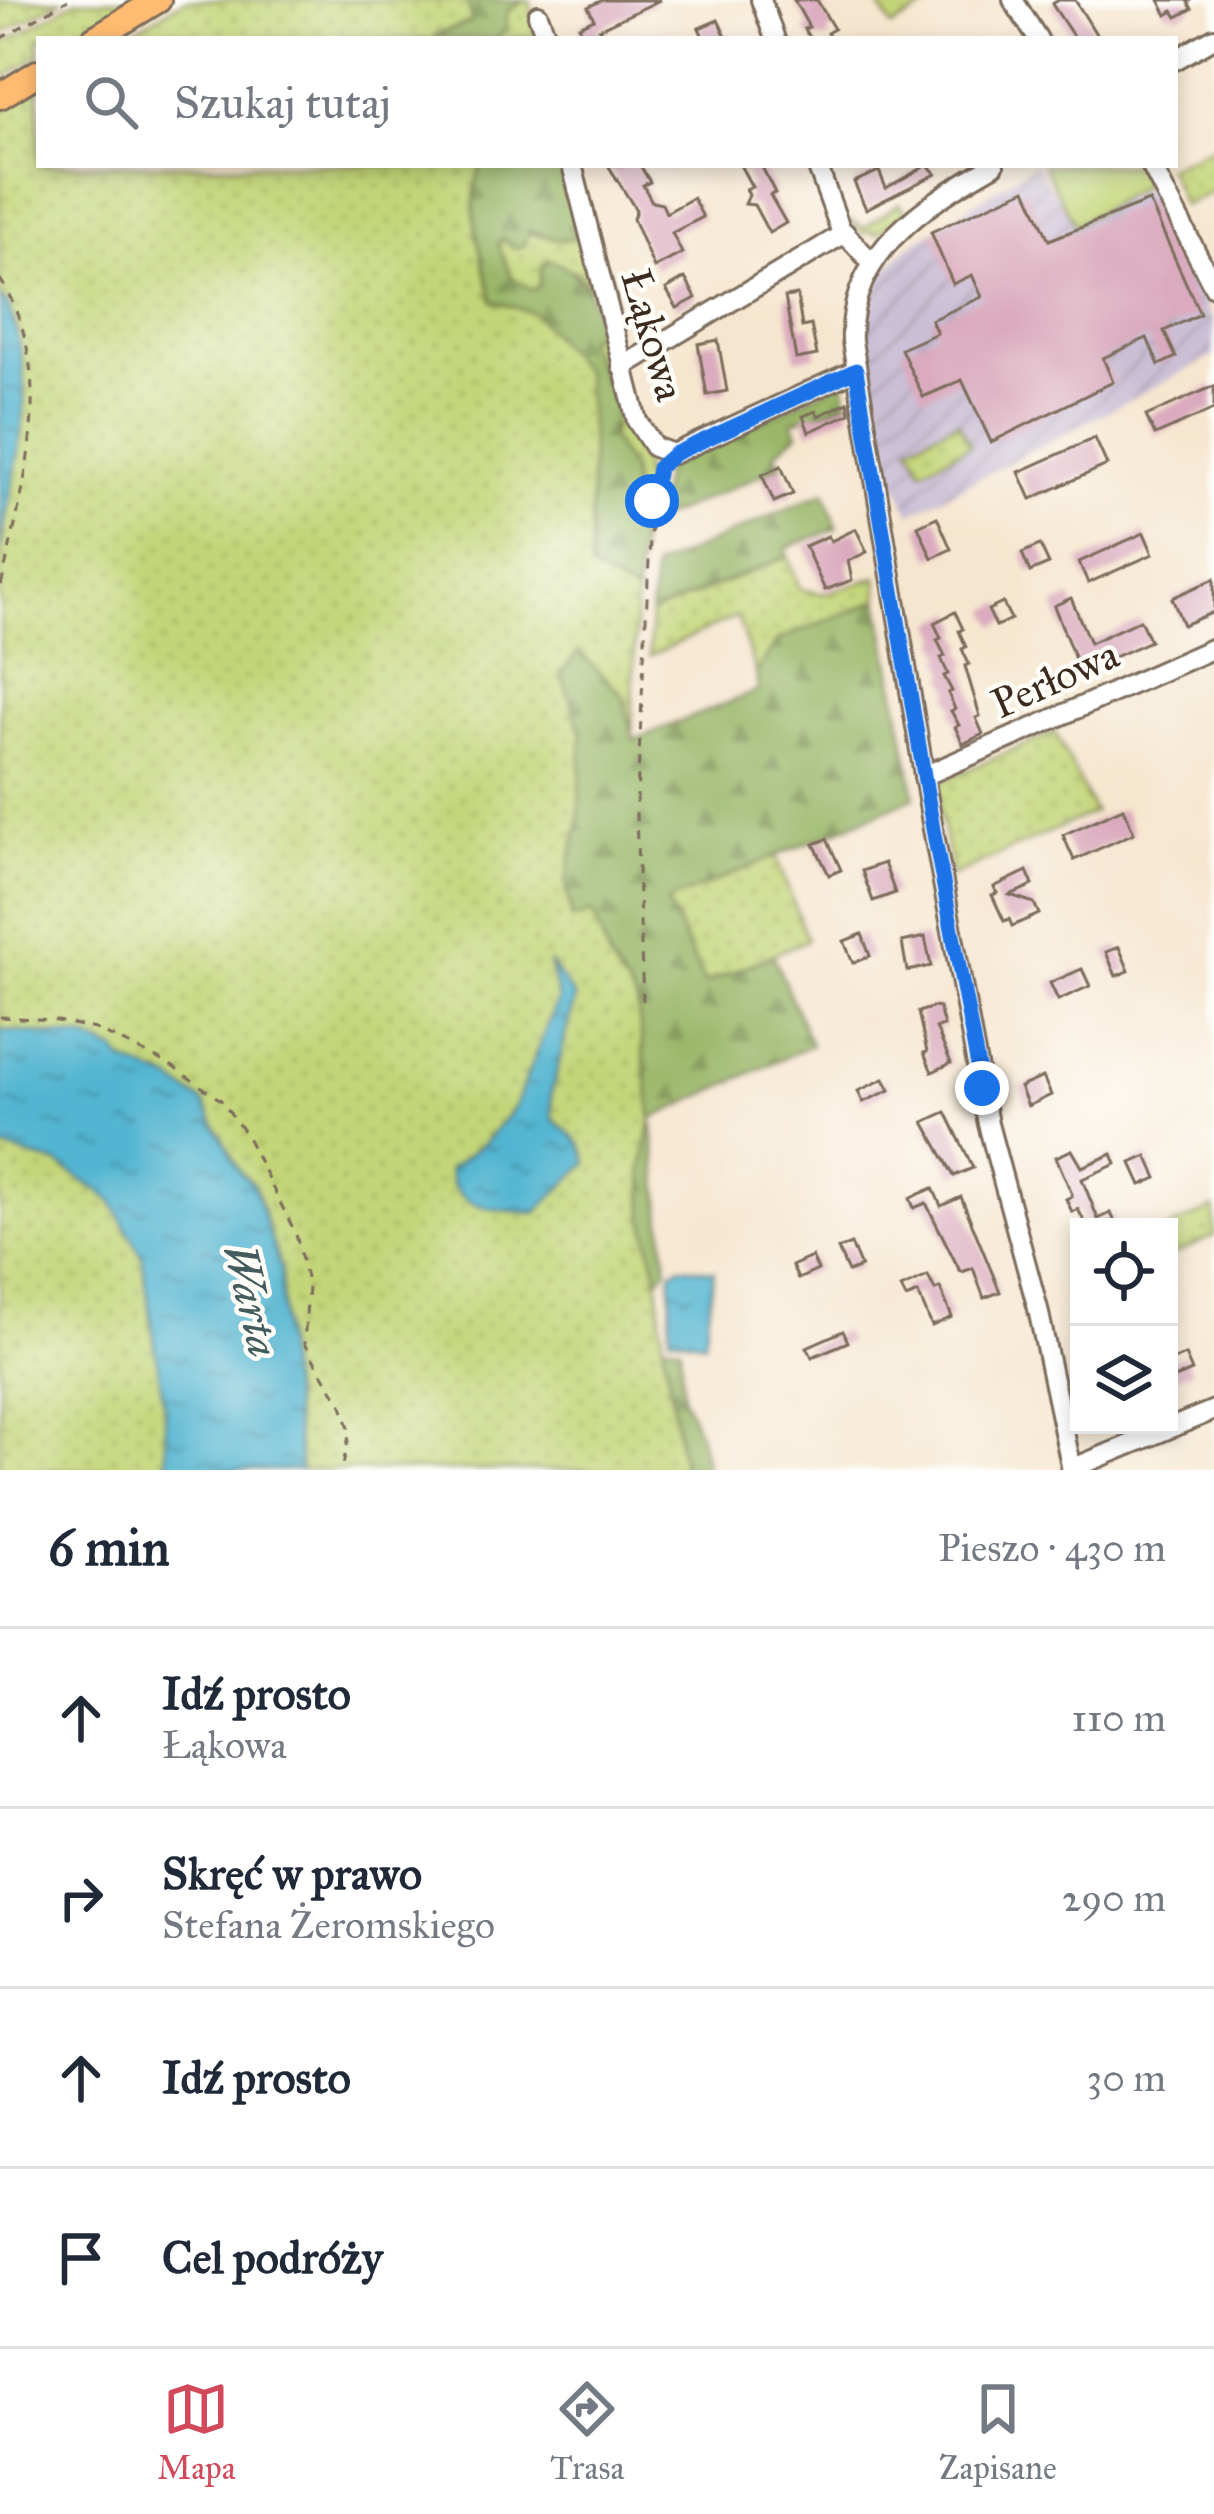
<!DOCTYPE html>
<html lang="pl">
<head>
<meta charset="utf-8">
<style>
  :root { --surface:#fff; --page:#f6f6f7; --text:#1f2937; --muted:#747a83; --line:#e0e1e3; --accent:#d1495b }
  body { margin:0; font-family:"IM FELL Great Primer",serif; background:var(--page); color:var(--text) }
  .controls { position:absolute; right:36px; bottom:36px; display:grid; overflow:hidden; border-radius:0px; box-shadow:0 6px 18px #0003 }
  .controls button { width:108px; height:108px; display:grid; place-items:center; padding:0; border:0; border-bottom:3px solid var(--line); background:var(--surface); color:var(--text); font:60px sans-serif }
  .stop { position:absolute; width:36px; height:36px; margin:-27px; border:9px solid #1a73e8; border-radius:50%; background:#fff }
  .stop.end { background:#1a73e8; border-color:#fff; box-shadow:0 3px 12px #0008 }
  .list { margin:0; padding:0; list-style:none }
  h2 { display:flex; justify-content:space-between; align-items:center; height:156px; margin:0; padding:0 48px; font-size:51px }
  h2 small { font-size:39px; font-weight:400; color:var(--muted) }
  .list li { display:grid; grid-template-columns:78px 1fr auto; gap:36px; align-items:center; box-sizing:border-box; height:180px; padding:0 48px; border-top:3px solid var(--line) }
  .list b { display:block; font-size:45px; white-space:nowrap }
  .list p { margin:0; font-size:39px; white-space:nowrap; color:var(--muted) }
  .list em { font-size:39px; font-style:normal; color:var(--muted) }
  .icon { flex:none; width:66px; height:66px; fill:none; stroke:currentColor; stroke-width:2; stroke-linecap:round; stroke-linejoin:round }
  .map { position:relative; flex:none; width:1214px; height:1470px; overflow:hidden }
  .search { position:absolute; background:var(--surface); box-shadow:0 6px 18px #0003; left:36px; right:36px; top:36px; height:132px; display:flex; align-items:center; gap:30px; box-sizing:border-box; padding:0 42px; border-radius:0px; color:var(--muted); font-size:45px }
  .sheet { height:876px; background:var(--surface) }
  nav { display:flex; justify-content:space-around; align-items:center; box-sizing:border-box; height:168px; border-top:3px solid var(--line); background:var(--surface); font-size:33px; color:var(--muted) }
  nav a { display:grid; justify-items:center; gap:6px }
  nav .on { color:var(--accent) }
  .map>svg:first-child { display:block }
  .industrial { fill:url(#industrial-furrows) }
  .grass { fill:url(#grass-dots); stroke:#7f804b; stroke-width:3; fill-rule:evenodd }
  .forest { fill:url(#forest-firs); stroke:#6a7043; stroke-width:3 }
  .park { fill:#c3d578; stroke:#7f804b; stroke-width:3 }
  .water { fill:url(#water-ripples); stroke:#477078; stroke-width:3 }
  .building { fill:#daabbe }
  .lines { fill:none; stroke-linecap:round; stroke-linejoin:round }
  .minor-casing { stroke:#7c6c5c; stroke-width:24 }
  .major-casing { stroke:#7c6c5c; stroke-width:30 }
  .path { stroke:#7c6c5c; stroke-width:3; stroke-dasharray:9 9; stroke-linecap:butt }
  .minor { stroke:#fff; stroke-width:18 }
  .major { stroke:#ffbb71; stroke-width:24 }
  .route { stroke:#1a73e8; stroke-width:15 }
  .labels { text-anchor:middle; dominant-baseline:central; stroke-width:9; stroke-linejoin:round; paint-order:stroke }
  .street-label { font-size:42px; fill:#3b2a1e; stroke:#fdfcf7 }
  .water-label { font-size:45px; font-style:italic; fill:#435b5d; stroke:#fdfcf7 }
</style>
</head>
<body>
<div class="map">
<svg width="1214" height="1470" viewBox="0 0 1214 1470">
  <defs>
    <pattern id="industrial-furrows" width="10" height="10" patternUnits="userSpaceOnUse" patternTransform="scale(3)"><rect width="10" height="10" fill="#cbbfd5"/><path d="M-1 1l2-2M0 10L10 0M9 11l2-2" fill="none" stroke="#afa4b6"/></pattern>
    <pattern id="grass-dots" width="8" height="8" patternUnits="userSpaceOnUse" patternTransform="scale(3)"><rect width="8" height="8" fill="#c3d578"/><path d="M2 2h.1M6 6h.1" fill="none" stroke="#a8b767" stroke-width="1.8" stroke-linecap="round"/></pattern>
    <pattern id="forest-firs" width="22" height="20" patternUnits="userSpaceOnUse" patternTransform="scale(3)"><rect width="22" height="20" fill="#9ab668"/><path d="M5 1l3.5 6h-7zM16 11l3.5 6h-7z" fill="#7f9455"/></pattern>
    <pattern id="water-ripples" width="26" height="14" patternUnits="userSpaceOnUse" patternTransform="scale(3)"><rect width="26" height="14" fill="#53b5d1"/><path d="M2 4q2-2 4 0t4 0M15 11q2-2 4 0t4 0" fill="none" stroke="#4693a9"/></pattern>
  </defs>
  <rect width="100%" height="100%" fill="#fdfcf7"/>
  <filter id="ink" filterUnits="userSpaceOnUse"><feTurbulence type="fractalNoise" baseFrequency=".00833" numOctaves="2"/><feDisplacementMap in="SourceGraphic" scale="24" xChannelSelector="R" yChannelSelector="G"/><feConvolveMatrix kernelMatrix="1 2 1 2 8 2 1 2 1" color-interpolation-filters="sRGB"/></filter>
  <filter id="wash" filterUnits="userSpaceOnUse"><feTurbulence type="fractalNoise" baseFrequency=".004" numOctaves="4" result="noise"/><feDisplacementMap in="SourceGraphic" scale="48" xChannelSelector="R" yChannelSelector="G"/><feGaussianBlur stdDeviation="2.7" result="paint"/><feColorMatrix in="noise" values="0 0 0 0 0 0 0 0 0 0 0 0 0 0 0 0 0 1.4 0 .05"/><feComposite in="paint" operator="in"/></filter>
  <g filter="url(#wash)">
    <rect width="100%" height="100%" fill="#f6e6cf"/>
    <polygon class="industrial" points="1032,165 1036,165 1075,224 1148,187 1214,324 1214,356 910,514 892,471 866,326 875,294 886,270 906,249"/>
    <g class="grass">
      <polygon points="0,0 61,0 0,35"/>
      <polygon points="77,0 132,0 68,39 39,39 39,56 0,80 0,45"/>
      <polygon points="184,0 467,0 472,22 435,35 435,39 120,39"/>
      <polygon points="523,0 530,0 537,36 495,39 506,30 507,12"/>
      <polygon points="876,0 939,0 892,27"/>
      <path d="M39,88V165H482C463,208 483,257 493,301L534,313L584,372L591,436V569L636,594L632,736L624,697L578,653L562,673L582,733L579,822L566,882L572,919L593,912L610,961L637,1002L652,1119L643,1167L644,1217L658,1279L663,1343L683,1470H301L283,1339L281,1271L254,1185L240,1172L203,1102L171,1080L122,1061L116,1051L85,1038L0,1030V554L6,508L16,326L7,303L0,298V112ZM550,967L575,998L551,1094L553,1119L587,1163L536,1212C504,1210 451,1212 449,1169L484,1143L514,1108L558,999Z"/>
      <polygon points="1214,146 1214,191 1182,206 1167,167"/>
      <polygon points="899,203 908,213 876,234 873,231 862,234 849,219 864,228"/>
      <path d="M577,228L589,287L575,271L541,267L539,287L531,290L512,278L498,244C529,221 540,241 572,239Z"/>
      <path d="M599,328C619,368 648,458 646,503C646,518 641,535 639,550L631,470L611,439C619,408 601,367 586,340Z"/>
      <polygon points="958,421 970,445 922,470 910,445"/>
      <polygon points="788,556 800,589 825,594 877,577 879,600 778,640 756,673 737,616 649,656 651,613"/>
      <polygon points="1055,732 1094,812 952,876 935,784"/>
      <polygon points="775,854 807,940 705,984 667,902"/>
      <polygon points="0,1147 59,1164 111,1200 142,1256 165,1413 167,1470 0,1470"/>
      <polygon points="1214,1208 1214,1236 1175,1254 1169,1228"/>
    </g>
    <g class="forest">
      <polygon points="467,0 523,0 523,1 507,12 506,30 495,39 435,39 434,36 472,22"/>
      <path d="M482,165H562L577,228L573,239L558,240L529,230L525,245L516,248L503,239L498,244L512,277L531,290L539,287L541,267L549,260C589,276 589,288 599,328L586,340L615,406L611,439L631,470L639,550L636,594L590,569L591,436L584,372L534,313L493,301C483,258 463,208 482,165Z"/>
      <polygon points="844,381 848,403 793,421 798,433 775,453 781,466 655,521 665,467"/>
      <polygon points="825,492 837,528 786,548 788,556 651,613 654,568"/>
      <polygon points="879,600 915,797 667,902 705,984 773,955 811,1045 652,1119 667,1269 658,1279 644,1217 643,1167 652,1119 637,1002 610,961 593,913 572,919 566,882 579,822 582,733 561,673 579,652 624,697 634,740 758,691 756,673 778,640"/>
      <polygon points="663,1343 680,1346 683,1397 700,1436 706,1470 683,1470"/>
    </g>
    <polygon class="park" points="1043,165 1138,165 1148,182 1075,225"/>
    <g class="water">
      <path d="M0,298L7,303C44,400 13,457 0,554Z"/>
      <path d="M549,962L575,998L551,1094L553,1119C569,1134 584,1140 587,1163L536,1213C503,1210 452,1212 449,1169L484,1143L514,1108L558,999Z"/>
      <polygon points="0,1030 85,1038 116,1051 123,1061 171,1080 203,1102 240,1172 254,1185 281,1271 283,1339 301,1470 167,1470 165,1413 142,1256 111,1200 59,1164 0,1147"/>
      <polygon points="681,1266 714,1271 704,1342 670,1336 671,1272"/>
    </g>
    <g id="blocks">
      <g class="building">
        <polygon points="603,0 660,0 599,29 603,39 585,39 579,26 594,19 588,7"/>
        <polygon points="794,0 817,0 834,29 827,33 831,39 810,39 804,29 809,27"/>
        <polygon points="1059,0 1075,0 1099,39 1075,39 1052,4"/>
        <polygon points="1159,0 1192,0 1188,2 1192,9 1177,17 1173,11 1167,15"/>
        <polygon points="718,20 727,39 704,39 699,28"/>
        <polygon points="608,165 640,165 650,182 643,185 652,202 662,204 666,213 693,198 703,217 672,233 682,253 654,268 633,219 636,210"/>
        <polygon points="740,165 761,165 775,193 770,195 786,223 769,233 754,205 745,204 749,195 746,189 752,187"/>
        <polygon points="928,165 936,174 866,209 854,182 879,171 886,188"/>
        <polygon points="1026,189 1049,240 1149,201 1200,314 1164,331 1176,357 1159,365 1147,338 1103,358 1113,382 991,442 962,380 923,397 901,349 937,333 931,320 982,297 972,275 953,284 931,232"/>
        <polygon points="685,278 696,298 677,308 666,289"/>
        <polygon points="797,295 802,327 811,325 817,355 796,359 785,297"/>
        <polygon points="718,340 727,391 707,395 698,344"/>
        <polygon points="1214,386 1214,409 1155,435 1146,416"/>
        <polygon points="848,402 850,413 809,432 803,416 816,411 818,416"/>
        <polygon points="1095,438 1107,465 1031,499 1019,472"/>
        <polygon points="781,466 793,494 774,502 762,475"/>
        <polygon points="937,517 951,549 932,558 918,526"/>
        <polygon points="856,529 867,552 848,561 852,580 825,590 805,546 828,536 831,541"/>
        <polygon points="1144,533 1153,554 1088,583 1079,562"/>
        <polygon points="1040,545 1049,564 1030,572 1022,553"/>
        <polygon points="1214,579 1214,612 1183,625 1172,598"/>
        <polygon points="1071,598 1090,643 1140,620 1150,641 1080,672 1054,606"/>
        <polygon points="1003,603 1011,619 996,626 988,610"/>
        <polygon points="955,612 963,629 959,631 966,647 962,649 969,664 965,666 980,716 976,718 983,734 963,744 955,727 959,725 951,711 955,709 948,693 952,691 944,676 948,674 941,658 945,656 937,640 941,638 934,623"/>
        <polygon points="1123,808 1134,833 1074,860 1063,835"/>
        <polygon points="827,839 841,870 829,875 814,844"/>
        <polygon points="884,863 895,893 873,901 862,871"/>
        <polygon points="1027,871 1033,885 1010,895 1034,903 1039,914 1012,926 1009,919 1004,921 992,895 997,893 994,887"/>
        <polygon points="862,934 870,956 853,963 844,941"/>
        <polygon points="925,937 931,966 907,971 902,942"/>
        <polygon points="1119,947 1129,971 1116,976 1106,952"/>
        <polygon points="1082,969 1090,986 1058,1000 1050,983"/>
        <polygon points="934,1007 939,1008 944,1026 936,1028 951,1063 932,1072 924,1053 927,1052 918,1012"/>
        <polygon points="1043,1077 1051,1095 1028,1106 1020,1087"/>
        <polygon points="884,1079 890,1090 863,1102 858,1091"/>
        <polygon points="946,1112 973,1168 954,1176 924,1122"/>
        <polygon points="1072,1150 1082,1167 1112,1154 1116,1164 1082,1179 1098,1219 1111,1213 1117,1227 1081,1227 1086,1225 1078,1209 1072,1212 1066,1199 1072,1196 1071,1192 1056,1157"/>
        <polygon points="1147,1156 1157,1178 1141,1185 1131,1163"/>
        <polygon points="933,1188 941,1206 961,1197 1000,1292 984,1298 973,1268 962,1272 959,1269 926,1203 914,1208 910,1198"/>
        <polygon points="851,1244 861,1267 848,1272 838,1249"/>
        <polygon points="812,1257 818,1270 798,1279 792,1266"/>
        <polygon points="928,1276 935,1290 940,1288 952,1317 932,1326 918,1293 906,1298 901,1288"/>
        <polygon points="843,1331 848,1342 812,1357 807,1347"/>
        <polygon points="1185,1355 1192,1371 1169,1381 1169,1362"/>
      </g>
    </g>
  </g>
  <g filter="url(#ink)">
    <use href="#blocks" fill-opacity="0" stroke="#7c6c5c" stroke-width="3"/>
    <g class="lines">
      <g class="minor-casing">
        <g id="minor">
          <polyline points="761,0 775,39"/>
          <polyline points="1013,0 1038,39"/>
          <polyline points="538,15 547,39"/>
          <polyline points="1175,60 1214,38"/>
          <polyline points="572,165 637,421 654,447 673,454 856,370"/>
          <polyline points="817,165 840,228 872,263"/>
          <path d="M994,165C926,204 848,253 852,341L933,829L988,1124L1038,1309L1072,1470"/>
          <polyline points="1151,165 1214,287"/>
          <polyline points="622,367 845,233"/>
          <polyline points="924,776 1214,648"/>
          <polyline points="1071,1469 1214,1410"/>
        </g>
      </g>
      <g class="major-casing">
        <g id="major">
          <polyline points="94,39 158,0"/>
          <polyline points="0,96 39,72"/>
        </g>
      </g>
      <g class="path">
        <polyline points="0,39 68,0"/>
        <path d="M0,279C59,374 23,488 0,590"/>
        <polyline points="643,1001 636,816 652,501 659,468"/>
        <polyline points="0,1017 53,1020 95,1029 169,1064 221,1100 246,1135 296,1234 308,1287 304,1344 342,1405 350,1431 342,1470"/>
      </g>
      <use href="#minor" class="minor"/>
      <use href="#major" class="major"/>
    </g>
  </g>
  <g class="lines" filter="url(#ink)">
    <polyline class="route" points="652,501 658,468 674,454 856,370 933,829 982,1088"/>
  </g>
  <g class="labels">
    <g class="street-label">
      <text transform="translate(653 335) rotate(74)">Łąkowa</text>
      <text transform="translate(1055 679) rotate(-24)">Perłowa</text>
    </g>
    <g class="water-label">
      <text transform="translate(252 1300) rotate(76)">Warta</text>
    </g>
  </g>
</svg>
<div class="controls">
<button><svg class="icon" aria-label="locate" viewBox="0 0 24 24"><circle cx="12" cy="12" r="6"/><path d="M12 2v4M12 18v4M2 12h4M18 12h4"/></svg></button>
<button><svg class="icon" aria-label="layers" viewBox="0 0 24 24"><path d="M12 4l9 5-9 5-9-5zM3 14l9 5 9-5"/></svg></button>
</div>
<div class="stop" style="left:652px;top:501px"></div>
<div class="stop end" style="left:982px;top:1088px"></div>
<div class="search"><svg class="icon" aria-label="search" viewBox="0 0 24 24"><circle cx="10" cy="10" r="6"/><path d="M15 15l6 6"/></svg>Szukaj tutaj</div>
</div>
<section class="sheet">
<h2>6 min<small>Pieszo · 430 m</small></h2>
<ul class="list">
<li><svg class="icon" aria-label="ahead" viewBox="0 0 24 24"><path d="M12 20V5M6 11l6-6 6 6"/></svg><div><b>Idź prosto</b><p>Łąkowa</p></div><em>110 m</em></li>
<li><svg class="icon" aria-label="right" viewBox="0 0 24 24"><path d="M7 20v-9h11M14 6l5 5-5 5"/></svg><div><b>Skręć w prawo</b><p>Stefana Żeromskiego</p></div><em>290 m</em></li>
<li><svg class="icon" aria-label="ahead" viewBox="0 0 24 24"><path d="M12 20V5M6 11l6-6 6 6"/></svg><div><b>Idź prosto</b></div><em>30 m</em></li>
<li><svg class="icon" aria-label="arrive" viewBox="0 0 24 24"><path d="M6 21V4h12l-3 4 3 4H6"/></svg><div><b>Cel podróży</b></div></li>
</ul>
</section>
<nav>
<a class="on"><svg class="icon" aria-label="map" viewBox="0 0 24 24"><path d="M3 6l6-2 6 2 6-2v14l-6 2-6-2-6 2zM9 4v14M15 6v14"/></svg>Mapa</a>
<a><svg class="icon" aria-label="directions" viewBox="0 0 24 24"><path d="M12 3l9 9-9 9-9-9zM9 14v-3h6M13 9l2 2-2 2"/></svg>Trasa</a>
<a><svg class="icon" aria-label="saved" viewBox="0 0 24 24"><path d="M7 4h10v16l-5-4-5 4z"/></svg>Zapisane</a>
</nav>
</body>
</html>
